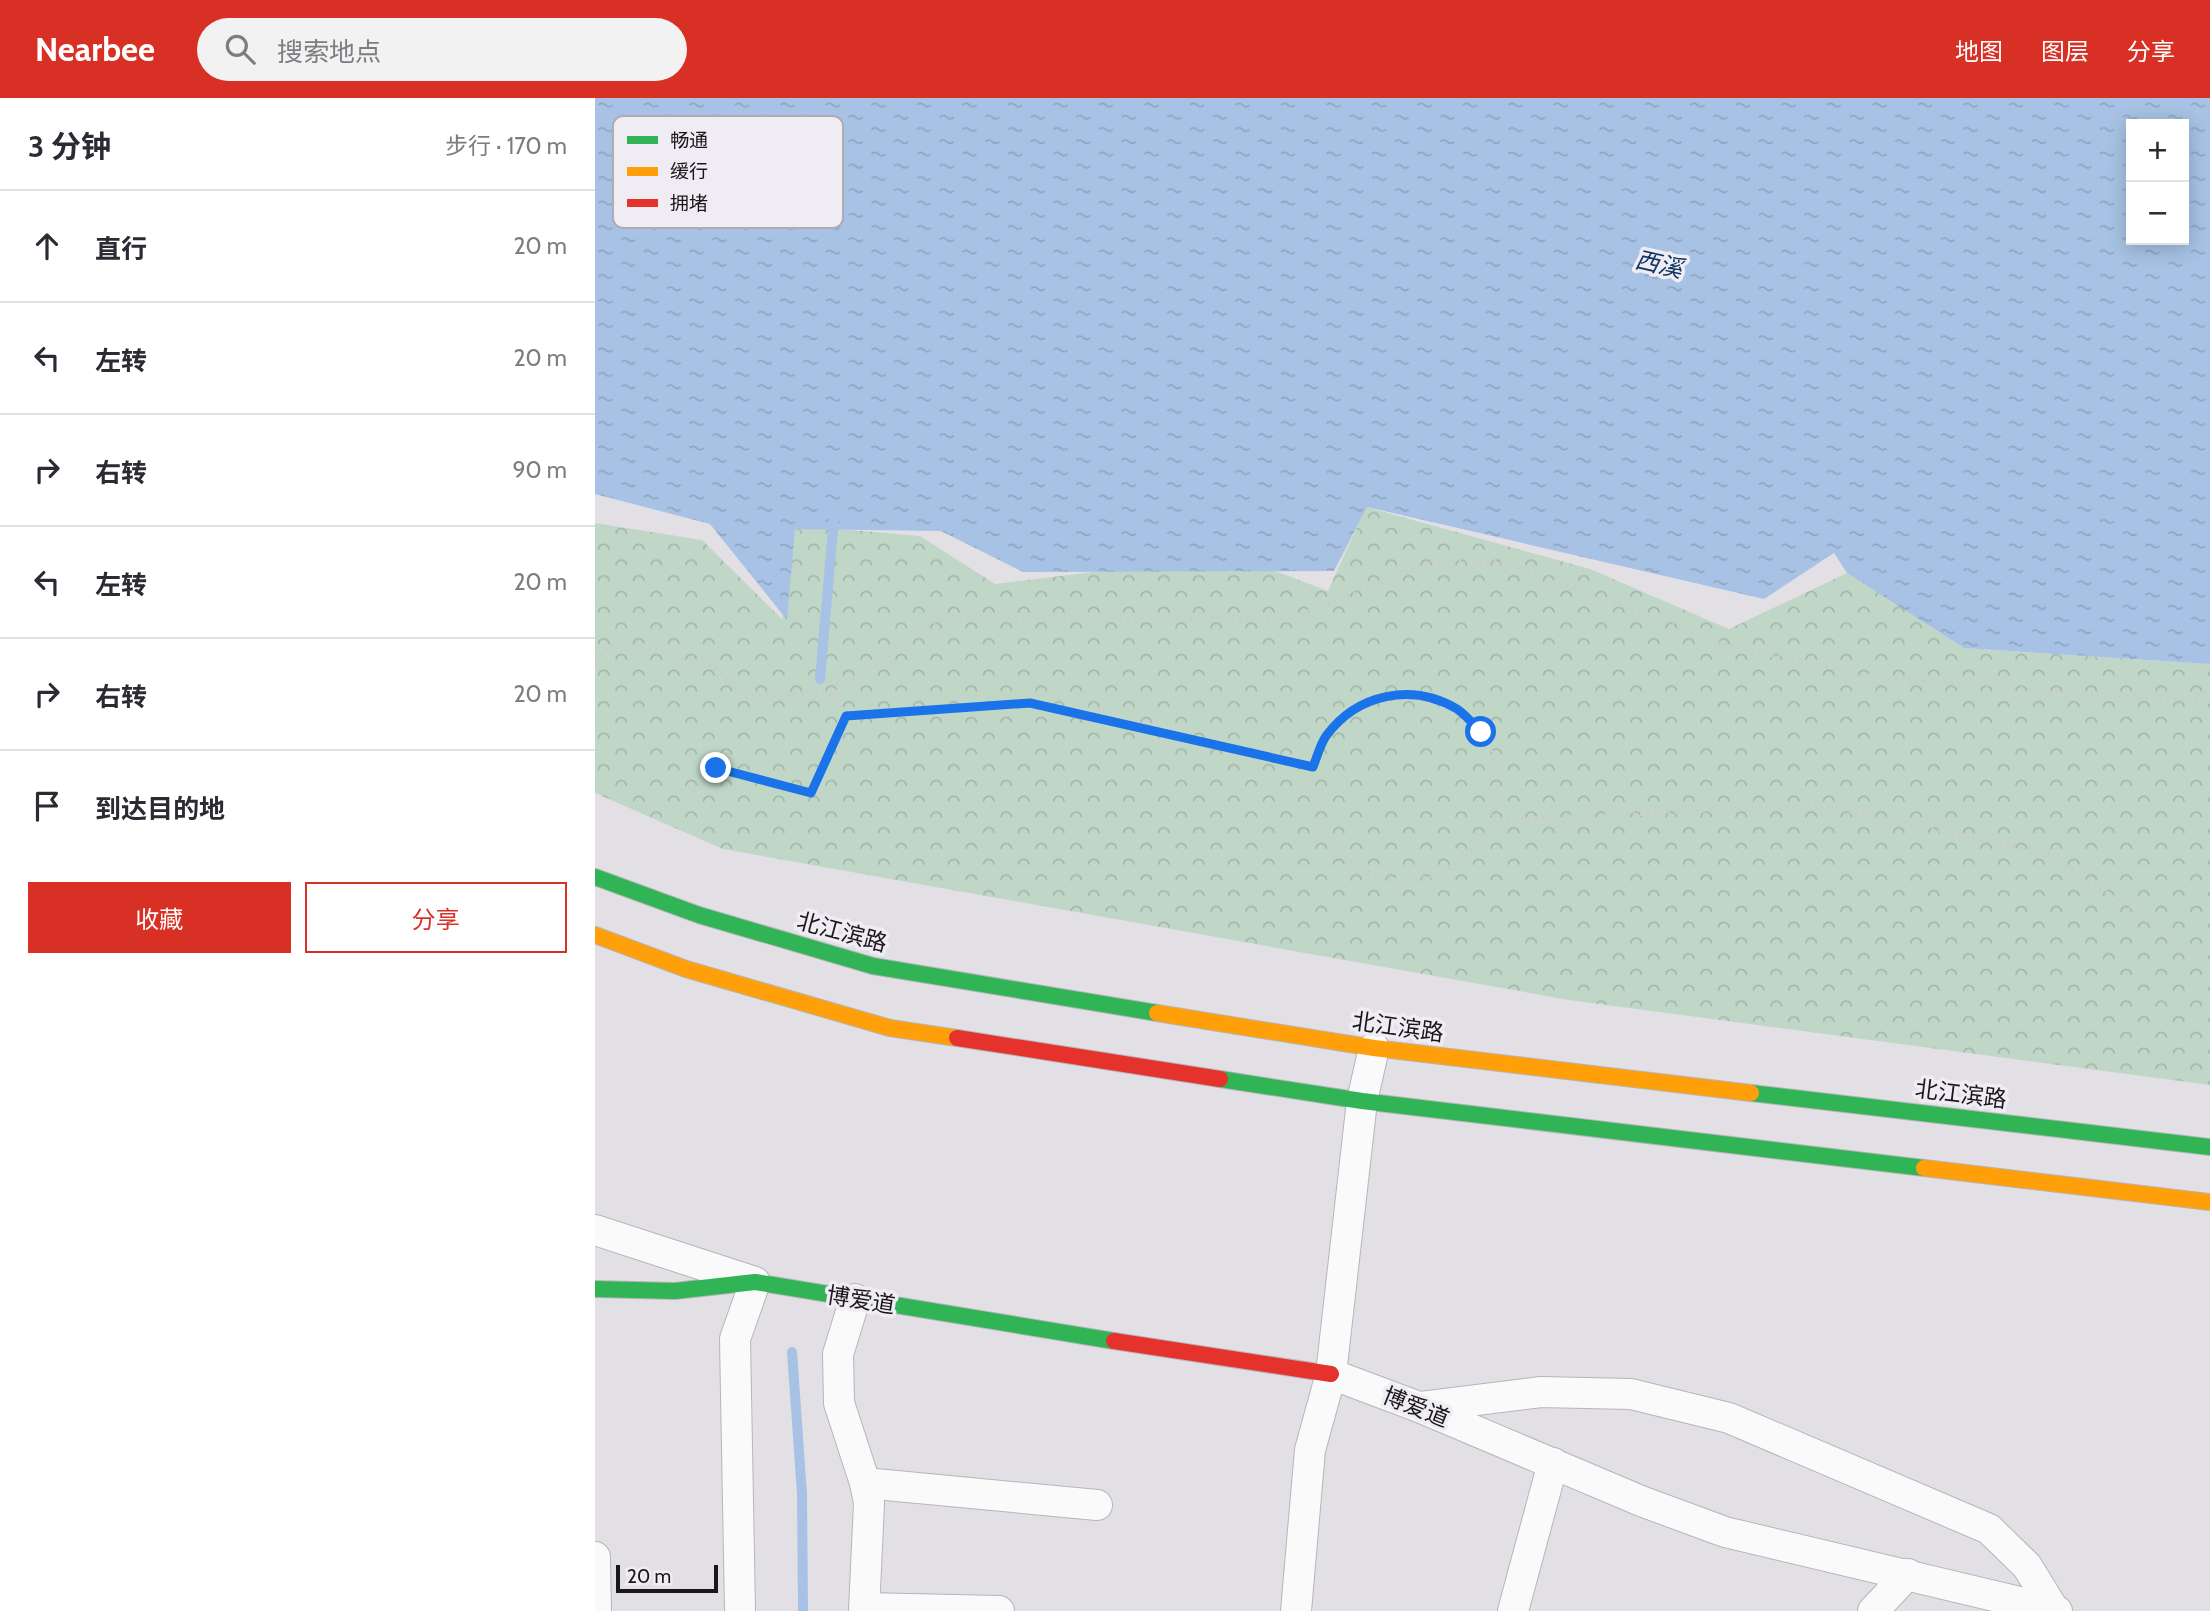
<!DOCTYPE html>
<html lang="zh">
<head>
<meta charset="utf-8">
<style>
  :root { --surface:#fff; --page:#f2f2f3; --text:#2b2b33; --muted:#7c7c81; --line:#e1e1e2; --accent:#d93025 }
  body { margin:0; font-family:Cabin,"Noto Sans SC",sans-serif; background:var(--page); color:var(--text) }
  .controls { position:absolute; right:21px; top:21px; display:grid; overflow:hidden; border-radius:0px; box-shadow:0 4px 18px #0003 }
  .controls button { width:63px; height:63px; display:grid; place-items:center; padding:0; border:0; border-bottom:2px solid var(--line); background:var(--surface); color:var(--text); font:35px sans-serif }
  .scale { position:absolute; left:21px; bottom:18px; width:102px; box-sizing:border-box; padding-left:7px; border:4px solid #19171a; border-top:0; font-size:19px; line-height:24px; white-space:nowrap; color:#19171a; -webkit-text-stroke:5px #f0ecf4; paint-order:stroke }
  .stop { position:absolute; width:21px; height:21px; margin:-16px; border:5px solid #1a73e8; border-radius:50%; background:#fff }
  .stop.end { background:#1a73e8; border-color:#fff; box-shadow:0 2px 7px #0008 }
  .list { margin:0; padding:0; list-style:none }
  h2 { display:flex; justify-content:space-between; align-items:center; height:91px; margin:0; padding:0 28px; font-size:30px }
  h2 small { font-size:23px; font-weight:400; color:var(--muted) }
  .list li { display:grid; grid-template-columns:46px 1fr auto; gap:21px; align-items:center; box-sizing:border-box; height:112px; padding:0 28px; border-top:2px solid var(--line) }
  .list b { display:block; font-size:26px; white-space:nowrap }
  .list em { font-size:23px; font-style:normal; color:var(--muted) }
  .actions { display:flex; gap:14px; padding:21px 28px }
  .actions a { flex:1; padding:16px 0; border:2px solid var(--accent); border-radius:0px; text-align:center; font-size:24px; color:var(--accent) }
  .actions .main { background:var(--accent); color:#fff }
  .icon { flex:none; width:38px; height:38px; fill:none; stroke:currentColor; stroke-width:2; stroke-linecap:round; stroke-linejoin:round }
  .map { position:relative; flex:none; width:1615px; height:1513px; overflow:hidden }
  header { display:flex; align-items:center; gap:42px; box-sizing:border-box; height:98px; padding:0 35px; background:var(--accent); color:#fff }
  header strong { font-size:33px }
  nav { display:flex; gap:38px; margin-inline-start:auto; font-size:24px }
  .search { width:490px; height:63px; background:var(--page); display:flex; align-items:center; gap:18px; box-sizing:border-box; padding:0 24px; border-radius:38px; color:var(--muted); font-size:26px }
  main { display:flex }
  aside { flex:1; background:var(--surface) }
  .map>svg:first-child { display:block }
  .park { fill:url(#park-crowns) }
  .water { fill:url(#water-ripples); fill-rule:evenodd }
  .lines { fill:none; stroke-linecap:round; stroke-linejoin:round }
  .stream { stroke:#a7c2e4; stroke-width:10 }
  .street-casing { stroke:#b6b5b8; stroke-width:32 }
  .fast-casing { stroke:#b6b5b8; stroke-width:18 }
  .slow-casing { stroke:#b6b5b8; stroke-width:18 }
  .jam-casing { stroke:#b6b5b8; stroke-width:18 }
  .path { stroke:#cbcbcc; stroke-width:4.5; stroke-dasharray:2 5; stroke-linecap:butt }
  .street { stroke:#fbfafb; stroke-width:30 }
  .fast { stroke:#30b455; stroke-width:16 }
  .slow { stroke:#ff9f0a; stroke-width:16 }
  .jam { stroke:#e5322d; stroke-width:16 }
  .route { stroke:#1a73e8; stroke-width:9 }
  .labels { text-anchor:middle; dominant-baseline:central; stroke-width:7; stroke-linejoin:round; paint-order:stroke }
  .street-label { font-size:23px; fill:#19171a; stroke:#f0ecf4 }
  .water-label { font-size:24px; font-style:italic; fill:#0f3761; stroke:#f0ecf4 }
  .key { fill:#f0ecf4; stroke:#b0acb3; stroke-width:2 }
  .key-label { font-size:19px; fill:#19171a }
</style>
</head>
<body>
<header>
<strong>Nearbee</strong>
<div class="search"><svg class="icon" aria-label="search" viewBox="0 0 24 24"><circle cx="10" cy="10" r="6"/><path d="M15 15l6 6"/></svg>搜索地点</div>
<nav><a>地图</a><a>图层</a><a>分享</a></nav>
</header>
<main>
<aside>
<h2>3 分钟<small>步行 · 170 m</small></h2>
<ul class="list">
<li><svg class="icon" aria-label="ahead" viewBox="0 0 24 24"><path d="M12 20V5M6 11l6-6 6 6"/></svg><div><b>直行</b></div><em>20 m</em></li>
<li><svg class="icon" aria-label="left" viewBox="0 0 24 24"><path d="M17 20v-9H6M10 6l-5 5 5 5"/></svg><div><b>左转</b></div><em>20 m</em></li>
<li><svg class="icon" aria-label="right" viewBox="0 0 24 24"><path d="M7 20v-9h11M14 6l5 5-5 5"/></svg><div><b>右转</b></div><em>90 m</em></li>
<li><svg class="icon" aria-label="left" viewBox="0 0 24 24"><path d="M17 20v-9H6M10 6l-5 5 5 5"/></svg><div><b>左转</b></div><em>20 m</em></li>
<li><svg class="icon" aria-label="right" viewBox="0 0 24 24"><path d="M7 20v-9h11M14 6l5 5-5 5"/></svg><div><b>右转</b></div><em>20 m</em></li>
<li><svg class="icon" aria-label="arrive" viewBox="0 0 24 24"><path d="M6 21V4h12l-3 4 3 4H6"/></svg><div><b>到达目的地</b></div></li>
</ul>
<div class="actions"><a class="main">收藏</a><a>分享</a></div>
</aside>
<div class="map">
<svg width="1615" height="1513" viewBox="0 0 1615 1513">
  <defs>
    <pattern id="park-crowns" width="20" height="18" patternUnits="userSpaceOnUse" patternTransform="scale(1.75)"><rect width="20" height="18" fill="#c0d7c7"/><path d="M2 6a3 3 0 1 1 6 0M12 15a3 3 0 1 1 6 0" fill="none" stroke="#a4b8aa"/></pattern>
    <pattern id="water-ripples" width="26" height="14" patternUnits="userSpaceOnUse" patternTransform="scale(1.75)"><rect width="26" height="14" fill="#a7c2e4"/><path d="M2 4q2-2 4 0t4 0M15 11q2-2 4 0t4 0" fill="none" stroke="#8fa6c3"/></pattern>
  </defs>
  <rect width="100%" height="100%" fill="#e2e0e5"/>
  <polygon class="park" points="771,409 995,471 1134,531 1252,475 1369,550 1615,566 1615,987 974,902 128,751 0,695 0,425 107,442 188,522 176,425 325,438 400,486 638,457 733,493"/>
  <path class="water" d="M0,0H1615V566L1369,550L1252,475L1239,455L1169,501L772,409L739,473L428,474L346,433L200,431L192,522L115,426L0,396ZM1536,26H1589V142H1536Z"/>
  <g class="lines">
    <g class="stream">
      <polyline points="225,581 239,420"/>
      <polyline points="197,1254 207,1396 208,1513"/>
    </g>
    <g class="street-casing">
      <g id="street">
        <polyline points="0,1132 160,1184 140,1241 145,1513"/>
        <polyline points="260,1201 243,1256 244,1305 270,1385 274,1405 269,1513"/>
        <polyline points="736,1276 824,1309 1046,1403 1130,1434 1462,1513"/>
        <polyline points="826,1309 946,1294 1036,1296 1134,1320 1394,1431 1432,1468 1459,1512"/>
        <polyline points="270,1385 502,1407"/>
        <polyline points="0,1459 1,1513"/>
        <polyline points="269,1510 404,1513"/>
        <polyline points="701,1513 715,1352 736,1276 767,1003 779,950"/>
        <polyline points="918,1513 958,1365"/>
        <polyline points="1278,1513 1313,1476"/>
      </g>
    </g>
    <g class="fast-casing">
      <g id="fast">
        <polyline points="0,779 104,817 278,868 562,915"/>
        <polyline points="625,981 767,1003 1329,1070"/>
        <polyline points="1156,995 1615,1049"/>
        <polyline points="0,1191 80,1193 160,1184 519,1243"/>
      </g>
    </g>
    <g class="slow-casing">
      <g id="slow">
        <polyline points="0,837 91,871 295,930 362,940"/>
        <polyline points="562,915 779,950 1156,995"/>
        <polyline points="1329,1070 1615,1104"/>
      </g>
    </g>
    <g class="jam-casing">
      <g id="jam">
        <polyline points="362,940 625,981"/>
        <polyline points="519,1243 736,1276"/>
      </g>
    </g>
    <g class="path">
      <polyline points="0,562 23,541 118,567 148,598 237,596 348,519 698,520 841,462 910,464 1133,548 1284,580 1615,604"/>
      <circle cx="810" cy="689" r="93"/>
      <polyline points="237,596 251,618"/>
      <polyline points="94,698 121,670 216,695 251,618 435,605 718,669"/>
      <polyline points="898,722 1227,708 1452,754 1615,866"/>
    </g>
    <use href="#street" class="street"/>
    <use href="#fast" class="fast"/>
    <use href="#slow" class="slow"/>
    <use href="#jam" class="jam"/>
  </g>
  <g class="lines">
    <path class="route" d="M121,670L216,695L251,618L435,605L718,669C722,659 725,647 731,638C762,596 817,584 862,611C871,617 879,627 886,634"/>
  </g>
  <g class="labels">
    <g class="street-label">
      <text transform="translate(247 834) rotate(15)">北江滨路</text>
      <text transform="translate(803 929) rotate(8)">北江滨路</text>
      <text transform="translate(1366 996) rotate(7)">北江滨路</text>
      <text transform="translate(266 1202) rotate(9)">博爱道</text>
      <text transform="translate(821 1309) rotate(22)">博爱道</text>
    </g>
    <g class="water-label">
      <text transform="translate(1064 166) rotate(13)">西溪</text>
    </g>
  </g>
  <rect x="18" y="18" width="230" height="112" rx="10" class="key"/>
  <rect x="32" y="38" width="31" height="8" fill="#30b455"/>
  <rect x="32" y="69" width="31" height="9" fill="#ff9f0a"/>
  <rect x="32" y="101" width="31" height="8" fill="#e5322d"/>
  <g class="key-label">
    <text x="75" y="49">畅通</text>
    <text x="75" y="80">缓行</text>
    <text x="75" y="112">拥堵</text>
  </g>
</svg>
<div class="controls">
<button>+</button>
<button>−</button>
</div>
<div class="scale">20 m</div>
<div class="stop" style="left:886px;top:634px"></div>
<div class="stop end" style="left:121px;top:670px"></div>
</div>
</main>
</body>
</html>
